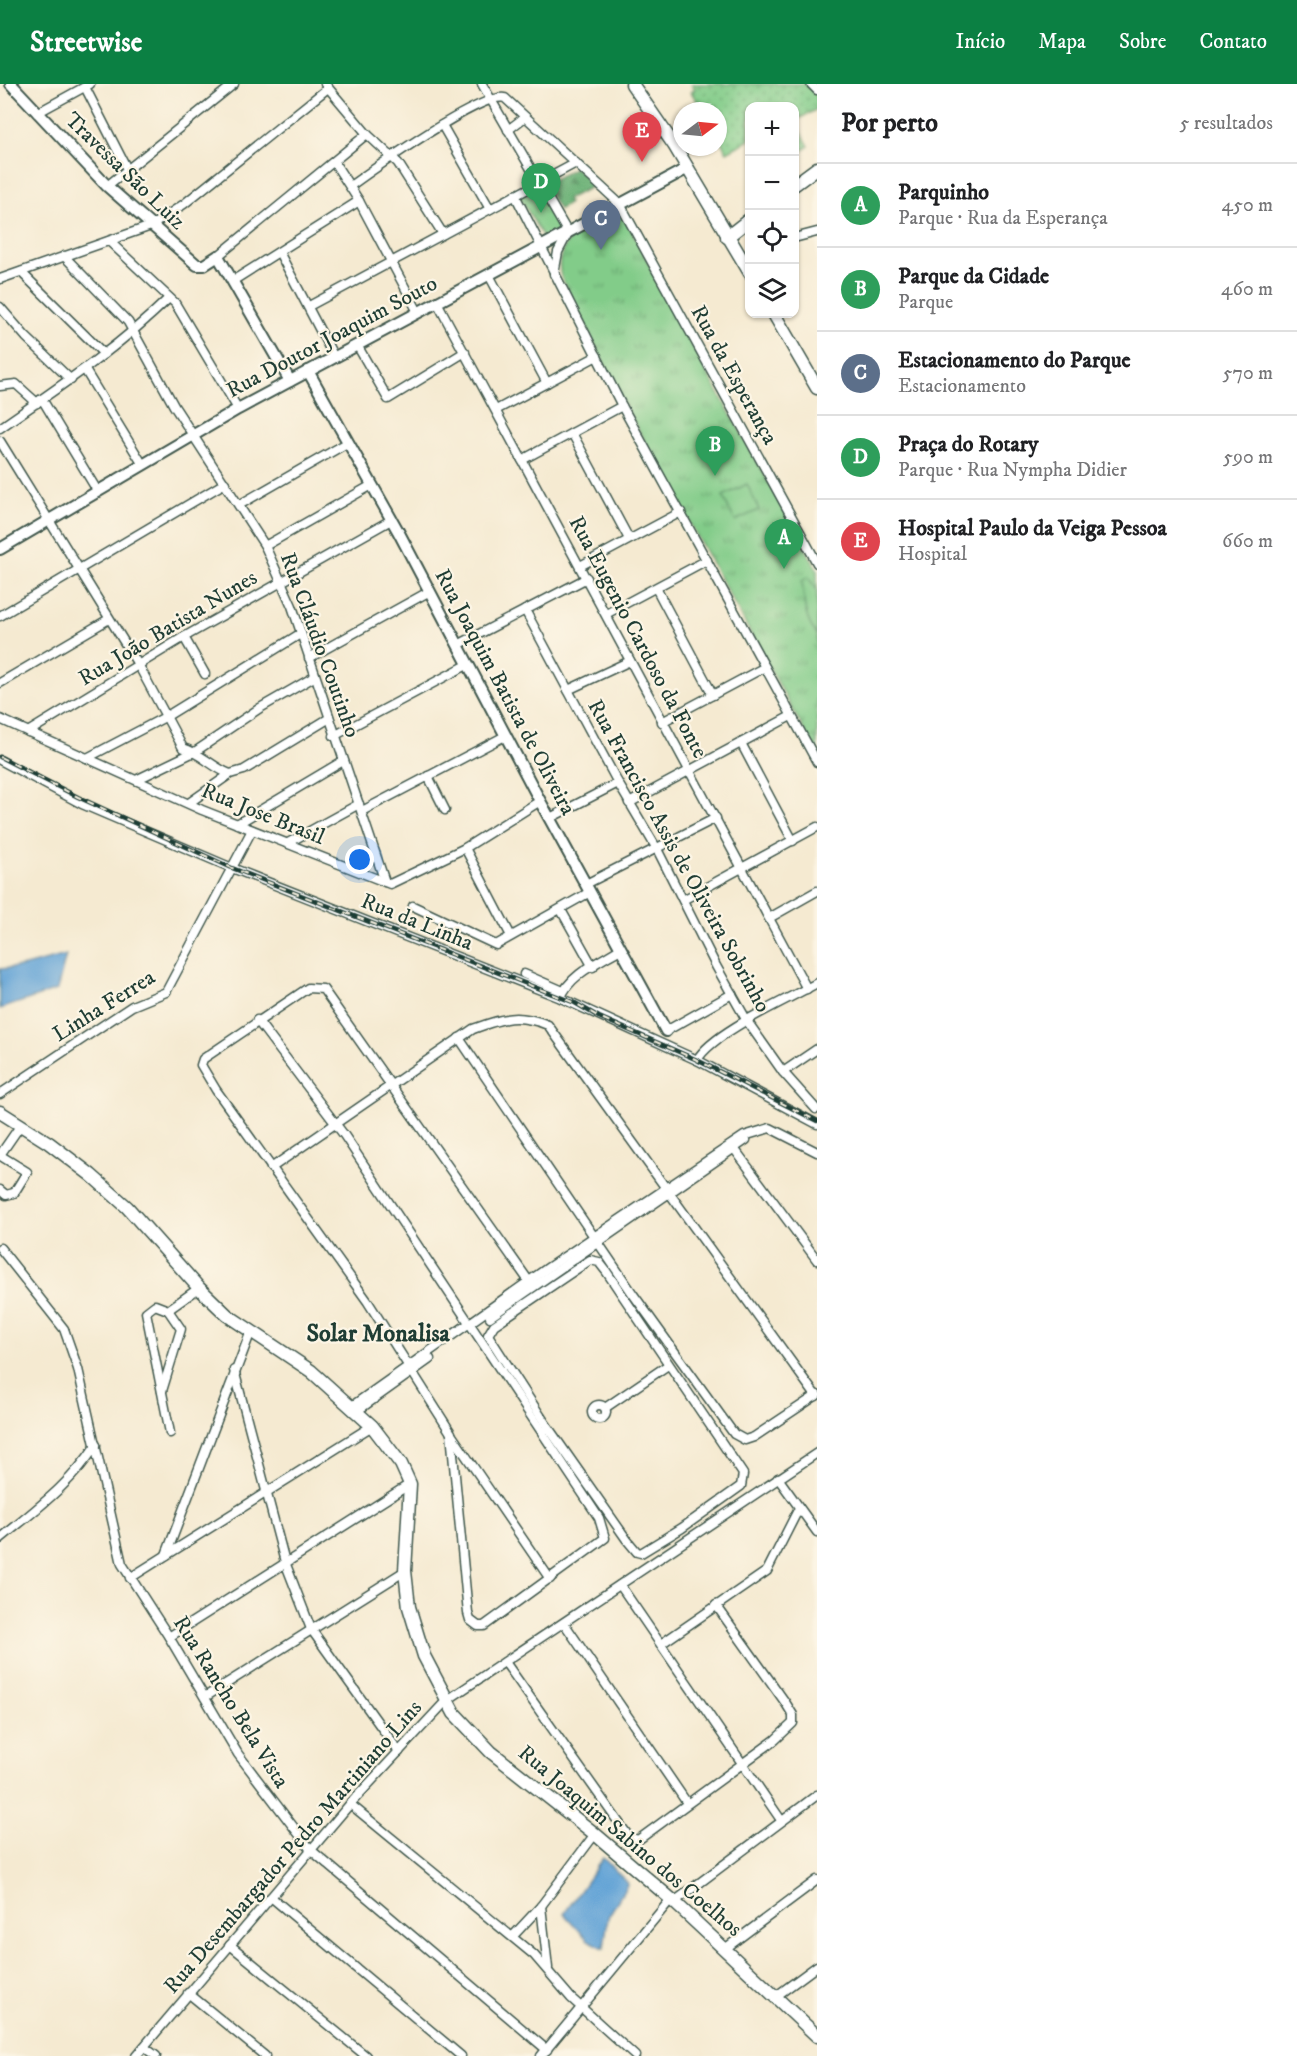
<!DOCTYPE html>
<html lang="pt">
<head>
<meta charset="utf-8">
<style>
  :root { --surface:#fff; --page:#f6f6f6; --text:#202124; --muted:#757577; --line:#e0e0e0; --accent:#0b8043 }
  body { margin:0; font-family:"IM FELL DW Pica",serif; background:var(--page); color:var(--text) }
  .controls { position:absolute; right:18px; top:18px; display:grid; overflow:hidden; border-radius:12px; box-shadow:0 2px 4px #0004 }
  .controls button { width:54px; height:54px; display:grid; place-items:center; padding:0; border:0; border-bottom:2px solid var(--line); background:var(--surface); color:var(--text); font:30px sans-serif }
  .compass { position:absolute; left:673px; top:18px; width:54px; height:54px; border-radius:50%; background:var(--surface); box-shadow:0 2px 4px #0004; rotate:74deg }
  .you { position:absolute; left:360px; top:776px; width:21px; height:21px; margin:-15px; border:4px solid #fff; border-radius:50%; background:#1a73e8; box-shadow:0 0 0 9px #1a73e833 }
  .badge { display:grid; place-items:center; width:39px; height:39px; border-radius:50%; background:var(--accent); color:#fff; font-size:20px; font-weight:700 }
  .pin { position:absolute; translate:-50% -50px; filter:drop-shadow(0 2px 3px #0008) }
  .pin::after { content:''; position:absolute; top:32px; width:21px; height:18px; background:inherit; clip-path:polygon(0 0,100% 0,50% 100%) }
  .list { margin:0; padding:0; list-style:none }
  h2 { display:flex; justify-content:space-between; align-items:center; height:78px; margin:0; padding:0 24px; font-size:26px }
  h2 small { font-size:20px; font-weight:400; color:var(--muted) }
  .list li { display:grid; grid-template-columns:39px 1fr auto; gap:18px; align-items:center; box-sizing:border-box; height:84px; padding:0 24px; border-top:2px solid var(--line) }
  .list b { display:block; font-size:22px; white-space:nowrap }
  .list p { margin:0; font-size:20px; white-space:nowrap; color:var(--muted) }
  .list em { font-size:20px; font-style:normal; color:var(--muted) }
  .icon { flex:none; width:33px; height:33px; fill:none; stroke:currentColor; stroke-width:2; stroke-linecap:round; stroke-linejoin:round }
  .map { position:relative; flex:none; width:817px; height:1972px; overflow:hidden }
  header { display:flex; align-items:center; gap:36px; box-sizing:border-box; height:84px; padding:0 30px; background:var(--accent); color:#fff }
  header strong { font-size:28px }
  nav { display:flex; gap:33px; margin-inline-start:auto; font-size:21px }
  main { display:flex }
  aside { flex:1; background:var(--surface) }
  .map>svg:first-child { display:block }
  .grass { fill:url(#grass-dots); stroke:#50845e; stroke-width:1.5 }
  .forest { fill:url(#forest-firs); stroke:#447654; stroke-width:1.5 }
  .park { fill:url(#park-tufts); stroke:#50845e; stroke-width:1.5 }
  .pitch { fill:#82cc89; stroke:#50845e; stroke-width:1.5 }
  .water { fill:#62a3d6; stroke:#407085; stroke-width:1.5 }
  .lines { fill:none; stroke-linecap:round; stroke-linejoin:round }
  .minor-casing { stroke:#3f574c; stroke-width:11 }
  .tertiary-casing { stroke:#3f574c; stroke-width:14 }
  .secondary-casing { stroke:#3f574c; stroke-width:15 }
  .minor { stroke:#fff; stroke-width:8 }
  .tertiary { stroke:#fff; stroke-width:10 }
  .secondary { stroke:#fff; stroke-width:12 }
  .rail-casing { stroke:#1f3d34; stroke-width:4.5 }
  .rail { stroke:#fcf5e5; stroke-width:2; stroke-dasharray:7; stroke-linecap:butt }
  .labels { text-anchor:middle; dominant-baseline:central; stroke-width:4.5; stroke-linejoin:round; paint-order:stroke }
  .street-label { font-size:22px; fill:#1f3d34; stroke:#fcf5e5 }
  .neighbourhood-label { font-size:24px; font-weight:bold; fill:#1f3d34; stroke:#fcf5e5 }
</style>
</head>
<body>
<header>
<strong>Streetwise</strong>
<nav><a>Início</a><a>Mapa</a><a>Sobre</a><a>Contato</a></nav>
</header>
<main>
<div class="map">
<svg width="817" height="1972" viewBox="0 0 817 1972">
  <defs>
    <pattern id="grass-dots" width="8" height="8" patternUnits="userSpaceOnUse" patternTransform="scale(1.5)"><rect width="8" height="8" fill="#82cc89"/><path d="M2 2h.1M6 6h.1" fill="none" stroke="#6aa771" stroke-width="1.8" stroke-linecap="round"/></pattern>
    <pattern id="forest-firs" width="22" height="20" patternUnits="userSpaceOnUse" patternTransform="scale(1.5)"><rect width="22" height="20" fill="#69b075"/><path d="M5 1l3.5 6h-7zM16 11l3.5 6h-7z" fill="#569061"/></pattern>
    <pattern id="park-tufts" width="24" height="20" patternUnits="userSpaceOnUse" patternTransform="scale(1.5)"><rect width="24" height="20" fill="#82cc89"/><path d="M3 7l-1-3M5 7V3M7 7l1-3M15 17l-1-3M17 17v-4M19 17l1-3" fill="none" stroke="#6aa771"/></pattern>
  </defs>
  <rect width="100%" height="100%" fill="#fcf5e5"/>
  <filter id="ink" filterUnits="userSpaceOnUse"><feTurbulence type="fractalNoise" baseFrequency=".0167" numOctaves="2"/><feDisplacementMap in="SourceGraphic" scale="12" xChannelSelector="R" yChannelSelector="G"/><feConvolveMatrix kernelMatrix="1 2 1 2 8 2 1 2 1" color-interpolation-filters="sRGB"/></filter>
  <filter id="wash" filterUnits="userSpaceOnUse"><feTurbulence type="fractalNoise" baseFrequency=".008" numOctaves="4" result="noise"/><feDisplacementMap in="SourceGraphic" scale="24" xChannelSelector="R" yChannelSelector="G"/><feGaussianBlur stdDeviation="1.35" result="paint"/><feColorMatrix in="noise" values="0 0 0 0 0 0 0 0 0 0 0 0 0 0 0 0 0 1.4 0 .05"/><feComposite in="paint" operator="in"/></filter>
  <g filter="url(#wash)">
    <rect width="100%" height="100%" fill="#f5ead1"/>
    <g class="grass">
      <polygon points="691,0 808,0 817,9 817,25 795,37 794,22 750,22 749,56 727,68 718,52 718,27 703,27 691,8 695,5"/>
      <polygon points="795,37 809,62 795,72 794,37"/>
    </g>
    <polygon class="forest" points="575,83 595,101 567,115 569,119 559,126 544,101"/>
    <g class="park">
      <polygon points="538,102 562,145 544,155 520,113"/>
      <path d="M620,124L679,238L817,485V670L628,327L561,193C551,153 592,139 620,124Z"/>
    </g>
    <g class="pitch">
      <polygon points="747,400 759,426 735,437 723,412"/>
      <path d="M808,493L817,506V550C804,537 804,515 802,497Z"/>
    </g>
    <g class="water">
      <polygon points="66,871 57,906 0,925 0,885 21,883"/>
      <polygon points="603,1774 628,1799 608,1833 604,1864 588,1856 564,1830"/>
    </g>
  </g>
  <g filter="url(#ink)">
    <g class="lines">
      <g class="minor-casing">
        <g id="minor">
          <polyline points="325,0 367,50 398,79 443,150"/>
          <polyline points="482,0 568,149 558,168 554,190"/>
          <polyline points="811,0 817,6"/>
          <polyline points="85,3 127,85"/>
          <polyline points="37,29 90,0"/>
          <polyline points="442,41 490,125"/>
          <polyline points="508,46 525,33"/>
          <polyline points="334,78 359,117 418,228"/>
          <polyline points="107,102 234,0"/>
          <path d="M350,102C374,85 482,8 505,14L620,120L817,479"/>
          <polyline points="515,111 622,322 817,678"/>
          <polyline points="794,154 817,148"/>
          <polyline points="109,157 175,219 238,325"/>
          <polyline points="279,168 334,273"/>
          <polyline points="64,172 128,238 174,322 265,462 292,522 385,798"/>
          <polyline points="218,172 367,50"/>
          <polyline points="21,188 104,270"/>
          <polyline points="489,191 547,299"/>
          <polyline points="0,195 151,142 184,120 328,4"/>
          <polyline points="234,196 359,117"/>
          <polyline points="437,218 807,905"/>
          <polyline points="309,222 576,79"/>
          <polyline points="0,223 26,253 71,296"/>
          <polyline points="357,261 388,315 465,268"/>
          <polyline points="85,286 143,381"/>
          <polyline points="0,302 16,300 37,319"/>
          <polyline points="42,315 98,408"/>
          <polyline points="496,326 597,272"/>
          <path d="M0,344C59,303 118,264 169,214"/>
          <polyline points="572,349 629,455"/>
          <path d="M0,357L139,582L183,664C201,669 213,684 230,690"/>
          <polyline points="522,376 622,322"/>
          <polyline points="239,421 347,359"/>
          <polyline points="265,462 372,401"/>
          <polyline points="580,482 681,428"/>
          <polyline points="656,504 713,611"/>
          <polyline points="525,526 618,699 657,765 716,882 747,937 783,988 816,1025"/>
          <polyline points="606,530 707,476"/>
          <polyline points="0,532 225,399"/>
          <polyline points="184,553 205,590"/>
          <polyline points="458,561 587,494"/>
          <polyline points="309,574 430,507"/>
          <polyline points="0,599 109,535"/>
          <polyline points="568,606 630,577"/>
          <polyline points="0,635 202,726 390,800 465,764 540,717"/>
          <polyline points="662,638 765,583"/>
          <polyline points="28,648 184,553 391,436"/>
          <polyline points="334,652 467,581"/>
          <polyline points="741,659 793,757"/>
          <polyline points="87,674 167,632 300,550"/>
          <polyline points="0,676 82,720 232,784 561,914 697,976 817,1040"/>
          <polyline points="428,692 445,726"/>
          <polyline points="138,695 196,667 260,624 314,593"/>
          <polyline points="189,719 230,690 244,686 328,635"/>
          <polyline points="629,719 791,632"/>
          <polyline points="362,727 505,652"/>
          <polyline points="550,734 618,699"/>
          <polyline points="237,740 343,677"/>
          <polyline points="288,759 359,720"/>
          <polyline points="465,764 511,852"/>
          <polyline points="586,800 716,734"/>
          <polyline points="683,816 817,743"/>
          <polyline points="413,822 496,861 590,808"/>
          <polyline points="561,826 593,883"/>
          <polyline points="771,833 817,807"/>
          <polyline points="524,890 563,907"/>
          <path d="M561,914C568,891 601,877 620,865"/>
          <polyline points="257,936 344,1051 599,1434 605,1454 484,1542 478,1542 470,1536 468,1529 451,1349 368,1218 216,1006 201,981 203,975 308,904 323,905 533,1203"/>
          <polyline points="666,947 732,910"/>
          <polyline points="459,954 633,1210 734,1350 745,1356 754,1353 817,1311"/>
          <path d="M697,976C713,948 787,916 817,899"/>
          <polyline points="783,988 817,965"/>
          <polyline points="0,1010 132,922 166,908 252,746"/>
          <polyline points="733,1063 817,1176"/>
          <polyline points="0,1071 20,1042"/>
          <path d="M271,1084L473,945C503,934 517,929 548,941L816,1312"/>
          <polyline points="0,1106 6,1111 14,1109 27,1088 1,1072"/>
          <polyline points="0,1164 64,1245 78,1285 122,1480 169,1553 238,1670 311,1766 547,1966"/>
          <polygon points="590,1176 599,1178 606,1187 743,1390 741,1402 682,1444 641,1469 637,1468 627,1456 545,1339 488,1251 494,1241"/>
          <polyline points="490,1233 746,1056"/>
          <polyline points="234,1286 285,1478 311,1545 399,1668"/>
          <polyline points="162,1307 181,1245 168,1226"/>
          <circle cx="599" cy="1328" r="7"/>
          <polyline points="352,1322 549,1183 744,1052 770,1044 817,1068"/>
          <polyline points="605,1324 668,1281"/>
          <polyline points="357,1327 430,1275"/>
          <polyline points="170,1349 146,1228 155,1221 168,1226 199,1204"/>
          <polyline points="451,1350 550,1495"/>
          <polyline points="778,1394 817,1448"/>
          <path d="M0,1455C35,1426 71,1400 96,1361"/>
          <polyline points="166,1471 251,1247"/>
          <polyline points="130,1494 372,1342"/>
          <polyline points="620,1501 781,1736"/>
          <polyline points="564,1539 687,1719"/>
          <polyline points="169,1553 410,1400"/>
          <polyline points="661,1560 767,1487 799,1424"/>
          <polyline points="505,1578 629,1753 638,1756 775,1656 793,1639 793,1631 785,1618 716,1521"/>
          <polyline points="205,1613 405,1487"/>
          <polyline points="350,1720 534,1871 571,1914 635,1972"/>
          <polyline points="271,1813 461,1972"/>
          <polyline points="674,1818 817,1711"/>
          <polyline points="541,1822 548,1884"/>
          <polyline points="513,1852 541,1822 595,1750"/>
          <polyline points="230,1861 366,1972"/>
          <polyline points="726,1864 817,1796"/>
          <polyline points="188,1909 265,1972"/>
          <polyline points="775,1913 817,1882"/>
          <polyline points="144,1963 156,1972"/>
          <polyline points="136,1972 350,1720 446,1617 817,1369"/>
          <polyline points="541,1972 671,1815"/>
        </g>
      </g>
      <g class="tertiary-casing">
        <g id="tertiary">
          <polyline points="11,0 107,102 197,181 204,181 218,172 290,297"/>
          <polyline points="308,287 398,447 540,717 666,947"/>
          <polyline points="0,465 238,325 688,84"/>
        </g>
      </g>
      <g class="secondary-casing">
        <g id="secondary">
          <polyline points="632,0 674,61 750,189"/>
          <polyline points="794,101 817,84"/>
          <polyline points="727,153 750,135"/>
          <polyline points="774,230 817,304"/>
          <polyline points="0,1028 49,1059 91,1091 127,1123 199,1204 227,1231 311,1287 372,1342 401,1380 410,1400 405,1487 409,1523 424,1572 454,1629 491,1668 595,1750 671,1815 817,1952"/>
        </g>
      </g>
      <use href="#minor" class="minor"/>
      <use href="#tertiary" class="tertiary"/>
      <use href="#secondary" class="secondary"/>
      <g class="rail-casing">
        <polyline id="rail" points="0,673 78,713 232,784 575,919 599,933 695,975 817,1037"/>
      </g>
      <use href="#rail" class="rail"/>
    </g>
  </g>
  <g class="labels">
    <g class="street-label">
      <text transform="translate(125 87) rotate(44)">Travessa São Luiz</text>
      <text transform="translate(332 253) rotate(-28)">Rua Doutor Joaquim Souto</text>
      <text transform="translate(734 291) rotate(61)">Rua da Esperança</text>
      <text transform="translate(168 544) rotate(-31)">Rua João Batista Nunes</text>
      <text transform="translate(638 553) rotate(62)">Rua Eugenio Cardoso da Fonte</text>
      <text transform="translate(320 561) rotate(70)">Rua Cláudio Coutinho</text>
      <text transform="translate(505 608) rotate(62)">Rua Joaquim Batista de Oliveira</text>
      <text transform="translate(263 730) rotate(22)">Rua Jose Brasil</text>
      <text transform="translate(679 772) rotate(61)">Rua Francisco Assis de Oliveira Sobrinho</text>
      <text transform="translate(417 838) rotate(22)">Rua da Linha</text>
      <text transform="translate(104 922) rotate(-32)">Linha Ferrea</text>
      <text transform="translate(231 1618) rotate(58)">Rua Rancho Bela Vista</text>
      <text transform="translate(630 1757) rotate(40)">Rua Joaquim Sabino dos Coelhos</text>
      <text transform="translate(293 1763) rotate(-49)">Rua Desembargador Pedro Martiniano Lins</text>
    </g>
    <g class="neighbourhood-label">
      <text x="378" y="1250">Solar Monalisa</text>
    </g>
  </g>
</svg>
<div class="controls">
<button>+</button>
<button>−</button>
<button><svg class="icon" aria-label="locate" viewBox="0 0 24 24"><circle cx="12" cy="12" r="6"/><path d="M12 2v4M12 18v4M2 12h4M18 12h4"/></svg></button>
<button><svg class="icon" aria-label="layers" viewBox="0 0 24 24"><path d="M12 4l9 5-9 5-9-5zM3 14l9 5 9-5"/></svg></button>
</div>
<svg class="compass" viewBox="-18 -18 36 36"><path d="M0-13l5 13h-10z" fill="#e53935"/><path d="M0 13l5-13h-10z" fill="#757577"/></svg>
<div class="you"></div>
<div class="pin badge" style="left:784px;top:485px;background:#2e9e5b">A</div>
<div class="pin badge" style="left:715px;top:392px;background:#2e9e5b">B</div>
<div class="pin badge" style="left:601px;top:166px;background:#5c6f8a">C</div>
<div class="pin badge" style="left:541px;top:129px;background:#2e9e5b">D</div>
<div class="pin badge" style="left:642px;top:78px;background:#e0444e">E</div>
</div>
<aside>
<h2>Por perto<small>5 resultados</small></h2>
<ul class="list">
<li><span class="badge" style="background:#2e9e5b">A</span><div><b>Parquinho</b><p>Parque · Rua da Esperança</p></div><em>450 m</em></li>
<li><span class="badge" style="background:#2e9e5b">B</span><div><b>Parque da Cidade</b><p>Parque</p></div><em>460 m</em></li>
<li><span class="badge" style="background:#5c6f8a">C</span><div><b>Estacionamento do Parque</b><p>Estacionamento</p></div><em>570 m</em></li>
<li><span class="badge" style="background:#2e9e5b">D</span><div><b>Praça do Rotary</b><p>Parque · Rua Nympha Didier</p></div><em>590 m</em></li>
<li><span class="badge" style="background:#e0444e">E</span><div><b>Hospital Paulo da Veiga Pessoa</b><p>Hospital</p></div><em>660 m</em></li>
</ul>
</aside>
</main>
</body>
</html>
